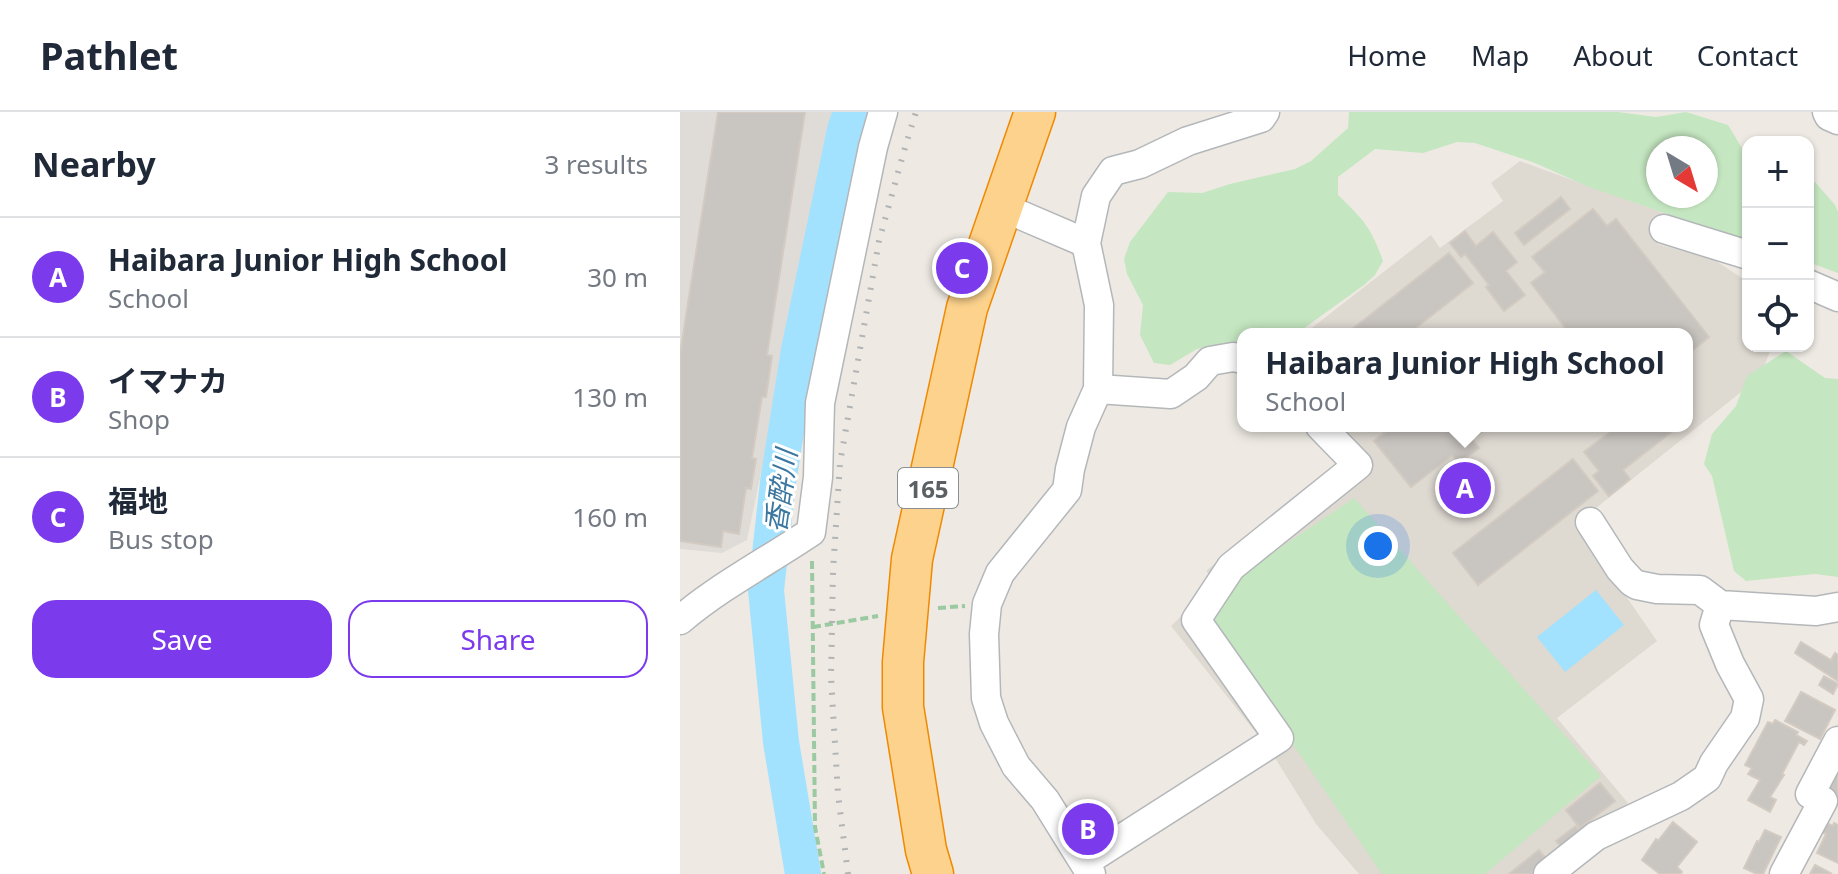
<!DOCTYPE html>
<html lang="en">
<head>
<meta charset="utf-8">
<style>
  :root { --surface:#fff; --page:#f2f2f3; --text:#1f2937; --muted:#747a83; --line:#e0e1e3; --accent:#7c3aed }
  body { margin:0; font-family:"Noto Sans","Noto Sans JP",sans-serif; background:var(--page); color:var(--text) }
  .controls { position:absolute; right:24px; top:24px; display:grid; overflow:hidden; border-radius:16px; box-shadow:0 2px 6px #0004 }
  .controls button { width:72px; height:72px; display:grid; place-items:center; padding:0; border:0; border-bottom:2px solid var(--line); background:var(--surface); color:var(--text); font:40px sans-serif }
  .compass { position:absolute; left:966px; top:24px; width:72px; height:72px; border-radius:50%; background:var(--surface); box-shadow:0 2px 6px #0004; rotate:142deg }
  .you { position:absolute; left:698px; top:434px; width:28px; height:28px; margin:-20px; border:6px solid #fff; border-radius:50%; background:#1a73e8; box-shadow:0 0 0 12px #1a73e833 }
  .badge { display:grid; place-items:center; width:52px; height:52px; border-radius:50%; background:var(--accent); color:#fff; font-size:26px; font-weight:700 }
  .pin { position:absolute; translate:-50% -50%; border:4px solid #fff; box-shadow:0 2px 8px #0006 }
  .popup { position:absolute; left:557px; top:216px; width:456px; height:104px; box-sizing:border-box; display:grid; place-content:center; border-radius:16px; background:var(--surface); filter:drop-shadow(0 2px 6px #0005); font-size:26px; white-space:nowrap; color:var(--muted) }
  .popup b { font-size:30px; color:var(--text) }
  .popup::after { content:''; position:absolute; left:50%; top:100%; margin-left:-16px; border:16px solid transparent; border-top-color:var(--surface) }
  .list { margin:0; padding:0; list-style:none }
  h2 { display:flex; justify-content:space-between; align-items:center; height:104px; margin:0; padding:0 32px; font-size:34px }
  h2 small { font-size:26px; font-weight:400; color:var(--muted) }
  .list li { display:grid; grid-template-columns:52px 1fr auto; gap:24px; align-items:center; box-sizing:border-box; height:120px; padding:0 32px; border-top:2px solid var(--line) }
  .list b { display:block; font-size:30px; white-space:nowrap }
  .list p { margin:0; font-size:26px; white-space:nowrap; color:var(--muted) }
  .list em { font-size:26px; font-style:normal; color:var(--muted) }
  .actions { display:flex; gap:16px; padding:24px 32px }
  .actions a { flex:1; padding:18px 0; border:2px solid var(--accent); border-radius:24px; text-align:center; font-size:28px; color:var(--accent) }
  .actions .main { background:var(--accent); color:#fff }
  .icon { flex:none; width:44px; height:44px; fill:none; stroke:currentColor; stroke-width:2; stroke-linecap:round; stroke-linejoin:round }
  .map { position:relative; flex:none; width:1158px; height:762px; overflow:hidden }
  header { display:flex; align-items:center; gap:48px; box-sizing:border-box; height:112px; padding:0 40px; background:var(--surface); border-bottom:2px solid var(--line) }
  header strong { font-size:38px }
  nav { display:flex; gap:44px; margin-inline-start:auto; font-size:28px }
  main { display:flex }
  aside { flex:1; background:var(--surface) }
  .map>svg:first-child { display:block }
  .industrial { fill:#dfdcd8 }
  .education { fill:#ded9d1 }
  .green { fill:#c4e6c0; fill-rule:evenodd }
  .water { fill:#a3e2ff }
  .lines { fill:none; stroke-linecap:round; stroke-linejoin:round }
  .river { stroke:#a3e2ff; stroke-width:36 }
  .building { fill:#c9c5c1; stroke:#d3cbc2; stroke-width:2 }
  .minor-casing { stroke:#b4b7ba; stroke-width:31 }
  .highway-casing { stroke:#f08901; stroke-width:43 }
  .path { stroke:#9ac9a2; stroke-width:4; stroke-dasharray:8 4; stroke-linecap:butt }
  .minor { stroke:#fff; stroke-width:28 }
  .highway { stroke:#fcd28c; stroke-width:40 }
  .rail { stroke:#b2b3b4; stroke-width:6; stroke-dasharray:2 10; stroke-linecap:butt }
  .labels { text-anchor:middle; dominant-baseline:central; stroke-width:6; stroke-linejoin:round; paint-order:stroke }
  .shield { fill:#fff; stroke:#8c9092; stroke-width:2 }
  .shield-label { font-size:24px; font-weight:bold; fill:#5b6064 }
  .water-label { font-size:28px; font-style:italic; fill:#3b779f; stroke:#fff }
</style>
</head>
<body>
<header>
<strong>Pathlet</strong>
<nav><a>Home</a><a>Map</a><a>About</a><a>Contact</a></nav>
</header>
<main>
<aside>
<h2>Nearby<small>3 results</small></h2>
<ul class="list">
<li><span class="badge">A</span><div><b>Haibara Junior High School</b><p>School</p></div><em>30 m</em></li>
<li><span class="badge">B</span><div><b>イマナカ</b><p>Shop</p></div><em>130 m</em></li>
<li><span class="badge">C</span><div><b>福地</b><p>Bus stop</p></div><em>160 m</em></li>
</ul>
<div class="actions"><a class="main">Save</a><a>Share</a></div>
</aside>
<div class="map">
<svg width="1158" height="762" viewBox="0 0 1158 762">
  <rect width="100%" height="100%" fill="#eeeae3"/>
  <polygon class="industrial" points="0,0 157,0 67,428 42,441 0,437"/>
  <polygon class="education" points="840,49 986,102 977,132 1033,147 1068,170 1068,234 1092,234 1080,265 896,412 977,529 877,606 948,691 856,762 679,762 636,712 592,641 491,514 536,470 526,459 673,340 649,314 1007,314 1007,222 624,222 751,123 760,136 823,89 811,71"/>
  <g class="green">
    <path d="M669,0H938L976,5L1006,0L1048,13L1068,46V130L909,75L855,51L795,31L777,30L743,41L695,37L658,65V83C683,107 691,115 703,149L695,163L684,173L616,222H563V229L517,237L490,253L474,251L460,223L463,193L447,162L444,147L450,130L488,80L522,81L550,72L615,57L631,49L668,16ZM978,36H1026V84H978Z"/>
    <polygon points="1128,69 1135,70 1155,93 1158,100 1158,161 1128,150"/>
    <polygon points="1106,239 1145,266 1158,267 1158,465 1135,462 1066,469 1054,459 1032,364 1024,352 1032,322 1056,294 1067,264"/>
    <polygon points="674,386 921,664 805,762 702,762 531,513 566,459"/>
  </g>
  <polygon class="water" points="916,478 944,513 885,560 857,525"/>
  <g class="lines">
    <polyline class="river" points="123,762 101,630 86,478 98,370 119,238 165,18 171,0"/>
  </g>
  <g class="building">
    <polygon points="38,0 125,0 87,243 92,244 86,285 82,285 72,346 76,347 71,377 66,376 59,422 43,419 41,435 0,429 0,242"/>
    <polygon points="881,85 890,97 844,133 835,121"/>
    <polygon points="913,97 927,114 936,107 1029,225 1007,243 1007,222 890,222 851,171 865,160 852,145"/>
    <polygon points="785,119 796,134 813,120 837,150 826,159 845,183 824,199 806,175 809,173 785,142 781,145 770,131"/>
    <polygon points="769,141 793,171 728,222 666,222"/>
    <polygon points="713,314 809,314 792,327 799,336 779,351 772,343 731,375 694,329"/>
    <polygon points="938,314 999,314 943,358 950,367 929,384 913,364 919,359 904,340"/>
    <polygon points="893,347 918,379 798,473 773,441"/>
    <polygon points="1121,530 1151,548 1155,541 1158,543 1158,569 1115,541"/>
    <polygon points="1144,564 1158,572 1153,582 1139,573"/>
    <polygon points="1121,580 1155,598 1140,627 1105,609"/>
    <polygon points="1095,608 1118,620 1116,623 1127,629 1124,633 1119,630 1102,662 1104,663 1090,685 1096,688 1090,700 1068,688 1080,668 1068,662 1072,656 1065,653 1088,610 1093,612"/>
    <polygon points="1157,660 1158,661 1158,687 1147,681"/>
    <polygon points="920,671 935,689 900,716 886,698"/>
    <polygon points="993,710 1017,730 997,755 1002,760 1000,762 980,762 962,748 976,727 978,729"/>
    <polygon points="1146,711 1153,714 1154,711 1158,713 1158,751 1137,741 1146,722 1142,720"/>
    <polygon points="896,714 902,723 883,738 876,729"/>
    <polygon points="1085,718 1101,725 1083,762 1077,762 1064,756 1077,729 1079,730"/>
    <polygon points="859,738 868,749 851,762 829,762"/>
    <polygon points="1135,753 1152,762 1130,762"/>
  </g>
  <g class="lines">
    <g class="minor-casing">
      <g id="minor">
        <polyline points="1147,0 1149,4 1158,8"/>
        <polyline points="322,95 406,131"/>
        <polyline points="984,117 1068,143"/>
        <polyline points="1128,172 1158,185"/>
        <polyline points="418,277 491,282 516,265 530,249 553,245 563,247"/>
        <polyline points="910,410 940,457 952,470 957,473 977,477 1020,478 1040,493 1136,499 1158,495"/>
        <path d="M0,508C40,474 88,449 131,420L138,365L140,291L193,35L203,0"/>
        <polyline points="405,750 599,626 516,508 551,455 678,353 640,314"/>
        <polyline points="411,762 365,688 336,654 314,611 306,586 304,522 307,492 320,461 387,378 390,357 401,315 418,277 419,193 406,131 416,84 433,59 460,52 508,29 581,6 585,0"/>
        <polyline points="868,762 916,724 1001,684 1027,666 1034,651 1065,606 1069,587 1050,552 1034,513 1040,493"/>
        <polyline points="1104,762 1143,689 1130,682 1158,629"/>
      </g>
    </g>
    <g class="highway-casing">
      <polyline id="highway" points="253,762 246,738 223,595 223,550 232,447 287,196 355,0"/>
    </g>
    <g class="path">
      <polyline points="132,449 135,715 144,762"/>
      <polyline points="258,496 285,494"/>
      <polyline points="133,515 198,504"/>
    </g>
    <use href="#minor" class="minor"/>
    <use href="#highway" class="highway"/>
    <polyline class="rail" points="168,762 158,682 151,565 153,459 160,351 199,129 226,32 236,0"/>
  </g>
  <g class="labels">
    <rect class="shield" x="218" y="356" width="60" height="40" rx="6"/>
    <g class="shield-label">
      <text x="248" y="376">165</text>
    </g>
    <g class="water-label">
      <text transform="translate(100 379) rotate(-82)">香酔川</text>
    </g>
  </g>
</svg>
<div class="controls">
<button>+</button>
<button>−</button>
<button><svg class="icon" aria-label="locate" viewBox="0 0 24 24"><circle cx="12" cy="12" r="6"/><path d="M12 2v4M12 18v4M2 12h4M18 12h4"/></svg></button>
</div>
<svg class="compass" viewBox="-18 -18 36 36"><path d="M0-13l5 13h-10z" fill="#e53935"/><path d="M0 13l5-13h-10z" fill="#747a83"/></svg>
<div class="you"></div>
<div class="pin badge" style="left:785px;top:376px">A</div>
<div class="popup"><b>Haibara Junior High School</b>School</div>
<div class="pin badge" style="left:408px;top:717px">B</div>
<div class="pin badge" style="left:282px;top:156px">C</div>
</div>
</main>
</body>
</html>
